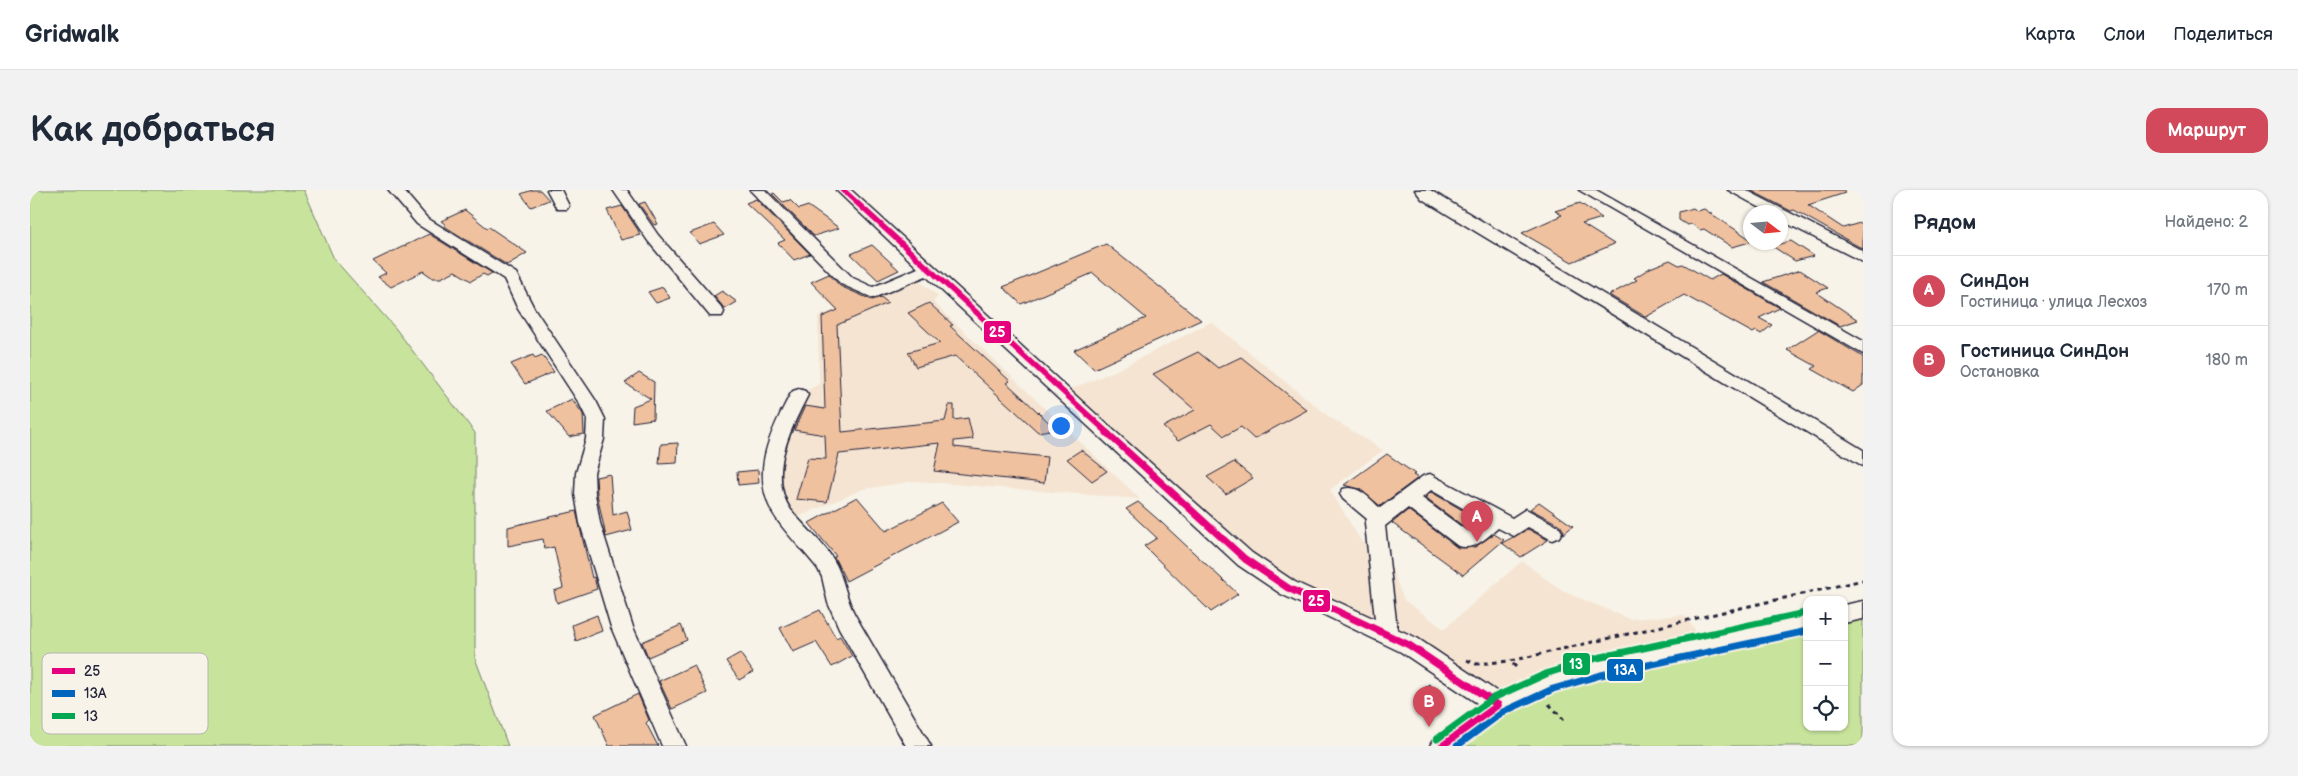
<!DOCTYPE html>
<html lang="ru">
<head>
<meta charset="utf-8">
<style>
  :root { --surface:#fff; --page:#f2f2f3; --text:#1f2937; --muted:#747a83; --line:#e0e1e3; --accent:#d1495b }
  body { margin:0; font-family:"Balsamiq Sans",sans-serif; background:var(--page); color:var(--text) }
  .controls { position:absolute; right:15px; bottom:15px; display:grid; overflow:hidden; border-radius:10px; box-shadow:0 1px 4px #0004 }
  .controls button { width:45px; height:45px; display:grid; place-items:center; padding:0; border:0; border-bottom:1px solid var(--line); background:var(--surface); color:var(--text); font:25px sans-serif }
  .compass { position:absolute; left:1713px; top:15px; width:45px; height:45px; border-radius:50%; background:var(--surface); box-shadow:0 1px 4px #0004; rotate:106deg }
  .you { position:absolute; left:1030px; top:235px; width:18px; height:18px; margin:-12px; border:4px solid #fff; border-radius:50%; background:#1a73e8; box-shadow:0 0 0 8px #1a73e833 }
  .badge { display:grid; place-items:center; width:32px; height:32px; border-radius:50%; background:var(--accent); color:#fff; font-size:16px; font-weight:700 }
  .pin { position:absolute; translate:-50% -41px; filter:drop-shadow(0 1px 2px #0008) }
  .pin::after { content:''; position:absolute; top:26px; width:18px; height:15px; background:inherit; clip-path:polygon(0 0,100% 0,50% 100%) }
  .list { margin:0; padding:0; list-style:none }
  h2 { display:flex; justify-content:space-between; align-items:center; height:65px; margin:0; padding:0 20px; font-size:21px }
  h2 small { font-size:16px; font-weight:400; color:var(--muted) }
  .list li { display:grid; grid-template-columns:32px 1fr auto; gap:15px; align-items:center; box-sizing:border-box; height:70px; padding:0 20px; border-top:1px solid var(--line) }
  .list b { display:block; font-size:19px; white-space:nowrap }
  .list p { margin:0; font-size:16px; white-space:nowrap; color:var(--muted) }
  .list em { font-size:16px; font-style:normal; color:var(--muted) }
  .icon { flex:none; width:28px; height:28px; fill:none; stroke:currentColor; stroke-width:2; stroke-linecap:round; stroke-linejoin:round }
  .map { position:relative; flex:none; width:1833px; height:556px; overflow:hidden; border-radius:15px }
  header { display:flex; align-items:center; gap:30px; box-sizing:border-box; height:70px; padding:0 25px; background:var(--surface); border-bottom:1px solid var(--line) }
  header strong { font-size:24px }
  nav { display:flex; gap:28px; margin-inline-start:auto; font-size:18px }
  .intro { display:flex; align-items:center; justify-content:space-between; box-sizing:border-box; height:120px; padding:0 30px }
  h1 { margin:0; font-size:35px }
  .button { padding:12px 22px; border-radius:15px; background:var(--accent); color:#fff; font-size:18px; font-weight:700 }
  main { display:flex; gap:30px; padding:0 30px }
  aside { flex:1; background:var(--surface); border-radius:15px; box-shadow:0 1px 4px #0004 }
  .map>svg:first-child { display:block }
  .built { fill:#f5e4d2 }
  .green { fill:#c8e49c; stroke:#75836c }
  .building { fill:#efc19f; stroke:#22223b }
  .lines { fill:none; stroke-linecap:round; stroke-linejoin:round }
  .minor-casing { stroke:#22223b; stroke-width:3 }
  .path { stroke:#22223b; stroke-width:3; stroke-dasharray:4.5 4.5; stroke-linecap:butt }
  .minor { fill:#f7f3e8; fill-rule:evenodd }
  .bus-1-far1-casing { stroke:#f7f3e8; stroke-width:9 }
  .bus-1-casing { stroke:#f7f3e8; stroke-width:11 }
  .bus-2-casing { stroke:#f7f3e8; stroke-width:11 }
  .bus-3-casing { stroke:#f7f3e8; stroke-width:11 }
  .bus-1-far1 { stroke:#e5007d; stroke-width:5.5 }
  .bus-1 { stroke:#e5007d; stroke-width:7 }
  .bus-2 { stroke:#0065bd; stroke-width:7 }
  .bus-3 { stroke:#00a651; stroke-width:7 }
  .key { fill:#f7f3e8; stroke:#b7b4b4; stroke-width:1 }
  .key-label { font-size:14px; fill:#22223b }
  .line-badge { stroke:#f7f3e8; stroke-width:2 }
  .badge-label { font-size:14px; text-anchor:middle; font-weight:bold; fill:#fff }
</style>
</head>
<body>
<header>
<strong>Gridwalk</strong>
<nav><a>Карта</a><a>Слои</a><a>Поделиться</a></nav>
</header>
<div class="intro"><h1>Как добраться</h1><a class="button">Маршрут</a></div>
<main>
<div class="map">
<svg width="1833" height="556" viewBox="0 0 1833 556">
  <rect width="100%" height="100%" fill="#f7f3e8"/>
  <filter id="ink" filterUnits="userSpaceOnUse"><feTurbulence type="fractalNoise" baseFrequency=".02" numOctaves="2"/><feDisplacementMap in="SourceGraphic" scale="10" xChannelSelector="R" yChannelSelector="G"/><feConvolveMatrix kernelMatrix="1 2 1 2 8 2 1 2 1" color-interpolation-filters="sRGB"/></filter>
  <g filter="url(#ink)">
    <g class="built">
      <polygon points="883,86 908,106 903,112 1110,309 886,291 833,299 768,327 755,327 742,284 769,205 789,194 788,127 805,120 790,104 817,91 843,103"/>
      <polygon points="1181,132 1301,228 1353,260 1300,300 1331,351 1355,362 1374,410 1414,439 1492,371 1532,401 1600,429 1654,425 1676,454 1468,515 1258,398 1031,203 1087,180"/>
    </g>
    <g class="green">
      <polygon points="0,0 274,0 304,69 366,139 445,243 445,468 478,556 0,556"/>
      <polygon points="1833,420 1833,556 1412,556 1495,501 1777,432 1777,537 1814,537 1814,424"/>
    </g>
    <g class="building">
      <polygon points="502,0 510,0 519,10 501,17 491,4"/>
      <polygon points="1720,0 1814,0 1815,3 1778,15 1813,38 1833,32 1833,59 1764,20 1761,21"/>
      <polygon points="744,3 753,12 760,10 769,19 778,16 809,38 784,46 742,4"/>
      <polygon points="726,9 780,64 764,70 748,53 755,50 716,13"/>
      <polygon points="615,12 628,34 624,35 609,14"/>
      <polygon points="1550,13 1572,28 1552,34 1584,54 1542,72 1492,43 1532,25 1525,21"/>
      <polygon points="592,16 608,40 610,45 591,50 577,20"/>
      <polygon points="1663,18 1667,21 1674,19 1720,49 1720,52 1702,57 1674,39 1670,40 1662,34 1657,35 1649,30 1649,22"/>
      <polygon points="435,20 457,38 459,37 497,63 477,75 414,36 416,35 411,31"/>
      <polygon points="684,34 694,45 669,54 660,43"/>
      <polygon points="399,44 462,83 457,86 453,84 441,91 425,81 411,88 403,88 393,81 361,97 348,87 356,83 343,71"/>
      <polygon points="1761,51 1784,66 1765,71 1742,56"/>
      <polygon points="1076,54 1171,130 1064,179 1044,160 1116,128 1063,83 991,114 973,97"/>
      <polygon points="842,55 869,80 848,90 821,64"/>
      <polygon points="1640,70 1649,75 1653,74 1680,90 1691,84 1750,118 1729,128 1742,135 1731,144 1726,141 1723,143 1654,105 1616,127 1579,105 1607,90 1604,88 1620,78"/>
      <polygon points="1770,80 1798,98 1786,102 1828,130 1810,136 1733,92"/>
      <polygon points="799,84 810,96 842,110 851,107 858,113 807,135 812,242 915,231 919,215 924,215 924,230 938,228 943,249 924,251 924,257 1017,267 1014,293 904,281 910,253 809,264 797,312 766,309 778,268 796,269 795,245 764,240 775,216 795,219 792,127 808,120 781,92"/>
      <polygon points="633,97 640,108 626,113 618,102"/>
      <polygon points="692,101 707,112 695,119 684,106"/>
      <polygon points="899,113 923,135 920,136 980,191 977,193 1026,239 1008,242 925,166 886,177 878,162 910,153 878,123"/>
      <polygon points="1788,140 1833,167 1833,195 1823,202 1782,179 1786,176 1757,160"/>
      <polygon points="1168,162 1188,178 1211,167 1277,220 1224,249 1211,237 1194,246 1181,234 1148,251 1133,237 1165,220 1123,184"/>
      <polygon points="503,165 505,168 512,165 524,182 495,194 481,174"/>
      <polygon points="609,183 624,192 623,229 602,232 603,216 621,209 595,193"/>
      <polygon points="542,209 553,224 554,244 539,247 517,221"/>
      <polygon points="648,253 647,273 629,274 631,254"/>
      <polygon points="1051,260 1077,281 1062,291 1037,269"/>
      <polygon points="1357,264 1385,284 1383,285 1388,288 1350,316 1330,299 1314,295"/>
      <polygon points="1204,272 1223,288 1196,304 1177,287"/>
      <polygon points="728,280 729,293 708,295 707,282"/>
      <polygon points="580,284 583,325 597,321 602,340 576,347 567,304 566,287"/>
      <polygon points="1401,302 1443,326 1441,328 1446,331 1437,339 1395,308"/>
      <polygon points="827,307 856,341 912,313 928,332 816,391 804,367 806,366 779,333"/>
      <polygon points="1108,312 1132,333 1208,404 1181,422 1114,356 1127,348 1096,319"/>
      <polygon points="1509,312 1543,336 1533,344 1534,341 1530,335 1500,319"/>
      <polygon points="1378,320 1428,358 1445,357 1464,344 1474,350 1433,385 1362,333"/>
      <polygon points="546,321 562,388 564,387 567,399 527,413 524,401 533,398 524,357 515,359 513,349 478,356 478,337"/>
      <polygon points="1498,339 1518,350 1491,367 1472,353"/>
      <polygon points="790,420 806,448 810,446 822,466 802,477 786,452 763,462 750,438"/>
      <polygon points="567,425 572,441 546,451 542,435"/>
      <polygon points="651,435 657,450 618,467 612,452"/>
      <polygon points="710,463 723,482 709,490 696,471"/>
      <polygon points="664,475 677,503 642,519 629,491"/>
      <polygon points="608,504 619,530 616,533 628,556 579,556 565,525"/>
    </g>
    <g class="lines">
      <g class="minor-casing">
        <g id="minor">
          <polygon points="358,0 373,0 397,28 486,83 504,118 566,211 575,229 574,249 564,283 565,304 570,333 603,437 656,556 632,556 581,437 550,333 545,304 546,283 556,249 557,229 549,213 488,119 474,89 387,34"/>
          <polygon points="517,0 531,0 539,16 537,19 527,19"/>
          <polygon points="583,0 597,0 628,45 692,118 694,122 692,126 680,126 618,51"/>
          <path d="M720,0H735L823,88L843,97L888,78L806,0H821L1079,236L1222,363L1265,392L1345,429L1335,333L1337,329L1313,309L1310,304L1313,299C1328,294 1340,309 1350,318L1393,286L1400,284L1482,328L1496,319L1529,337L1532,342L1529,347L1522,350L1498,337L1484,346L1468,338C1456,348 1444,361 1428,356L1378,318L1355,336L1367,439L1387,448L1469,503L1520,481L1569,467L1777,423V441L1569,487L1523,500L1476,522L1431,556H1400L1404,548L1450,515L1371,462L1251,404L1208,375L896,86L843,108L811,94ZM1401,300L1452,329L1437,341L1392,308Z"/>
          <polygon points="1385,0 1400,0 1833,260 1833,276 1392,9"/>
          <polygon points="1549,0 1566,0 1833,151 1833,164"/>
          <polygon points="1698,0 1716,0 1833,61 1833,72 1750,30 1750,22 1738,22"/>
          <path d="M769,199L775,201L778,205C761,238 737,285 761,320C774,337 792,351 803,369C814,387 815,407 825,425L901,556H876L809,438L798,413L792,387L788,379C775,362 760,348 748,331C718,289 738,246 760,205L763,201Z"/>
          <polygon points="1833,411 1833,429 1814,433 1814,415"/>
        </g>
      </g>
      <g class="path">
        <polyline points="1437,470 1446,474 1480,471"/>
        <polyline points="1486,477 1480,471 1833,390"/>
        <polyline points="1397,498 1402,492"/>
        <polyline points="1519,514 1534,530"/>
      </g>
      <use href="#minor" class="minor"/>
      <g class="bus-1-far1-casing">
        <polyline id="bus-1-far1" points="813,0 1079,244"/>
      </g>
      <g class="bus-1-casing">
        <g id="bus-1">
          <polyline points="1077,243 1215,369 1258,398 1379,455 1468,515"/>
          <polyline points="1412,556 1468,515"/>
        </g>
      </g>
      <g class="bus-2-casing">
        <polyline id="bus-2" points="1427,556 1473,522 1523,499 1571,485 1777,441"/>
      </g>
      <g class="bus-3-casing">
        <polyline id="bus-3" points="1407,549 1463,508 1518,483 1567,468 1775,423"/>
      </g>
      <use href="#bus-1-far1" class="bus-1-far1"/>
      <use href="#bus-1" class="bus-1"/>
      <use href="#bus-2" class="bus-2"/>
      <use href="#bus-3" class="bus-3"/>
    </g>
  </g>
  <rect x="12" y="463" width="166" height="81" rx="8" class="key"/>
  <rect x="22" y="478" width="23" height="6" fill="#e5007d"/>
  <rect x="22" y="500" width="23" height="7" fill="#0065bd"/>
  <rect x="22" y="523" width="23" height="6" fill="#00a651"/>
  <g class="key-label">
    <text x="54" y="486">25</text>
    <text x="54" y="508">13А</text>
    <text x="54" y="531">13</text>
  </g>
  <g class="line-badge">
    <rect x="953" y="130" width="29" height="24" rx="5" fill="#e5007d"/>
    <rect x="1272" y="399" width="29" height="24" rx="5" fill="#e5007d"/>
    <rect x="1532" y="462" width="29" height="24" rx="5" fill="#00a651"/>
    <rect x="1576" y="468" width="38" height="24" rx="5" fill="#0065bd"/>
  </g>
  <g class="badge-label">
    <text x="967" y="147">25</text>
    <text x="1286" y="416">25</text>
    <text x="1546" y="479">13</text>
    <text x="1595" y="485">13А</text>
  </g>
</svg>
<div class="controls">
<button>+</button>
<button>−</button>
<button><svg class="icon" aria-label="locate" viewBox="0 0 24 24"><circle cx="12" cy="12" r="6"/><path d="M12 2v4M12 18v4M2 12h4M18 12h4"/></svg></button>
</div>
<svg class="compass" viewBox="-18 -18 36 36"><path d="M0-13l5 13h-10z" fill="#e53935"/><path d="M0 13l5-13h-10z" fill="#747a83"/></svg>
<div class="you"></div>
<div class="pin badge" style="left:1447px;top:352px">A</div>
<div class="pin badge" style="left:1399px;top:537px">B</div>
</div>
<aside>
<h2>Рядом<small>Найдено: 2</small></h2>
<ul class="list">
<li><span class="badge">A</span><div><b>СинДон</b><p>Гостиница · улица Лесхоз</p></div><em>170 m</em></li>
<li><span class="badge">B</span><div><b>Гостиница СинДон</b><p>Остановка</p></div><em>180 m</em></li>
</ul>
</aside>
</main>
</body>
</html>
